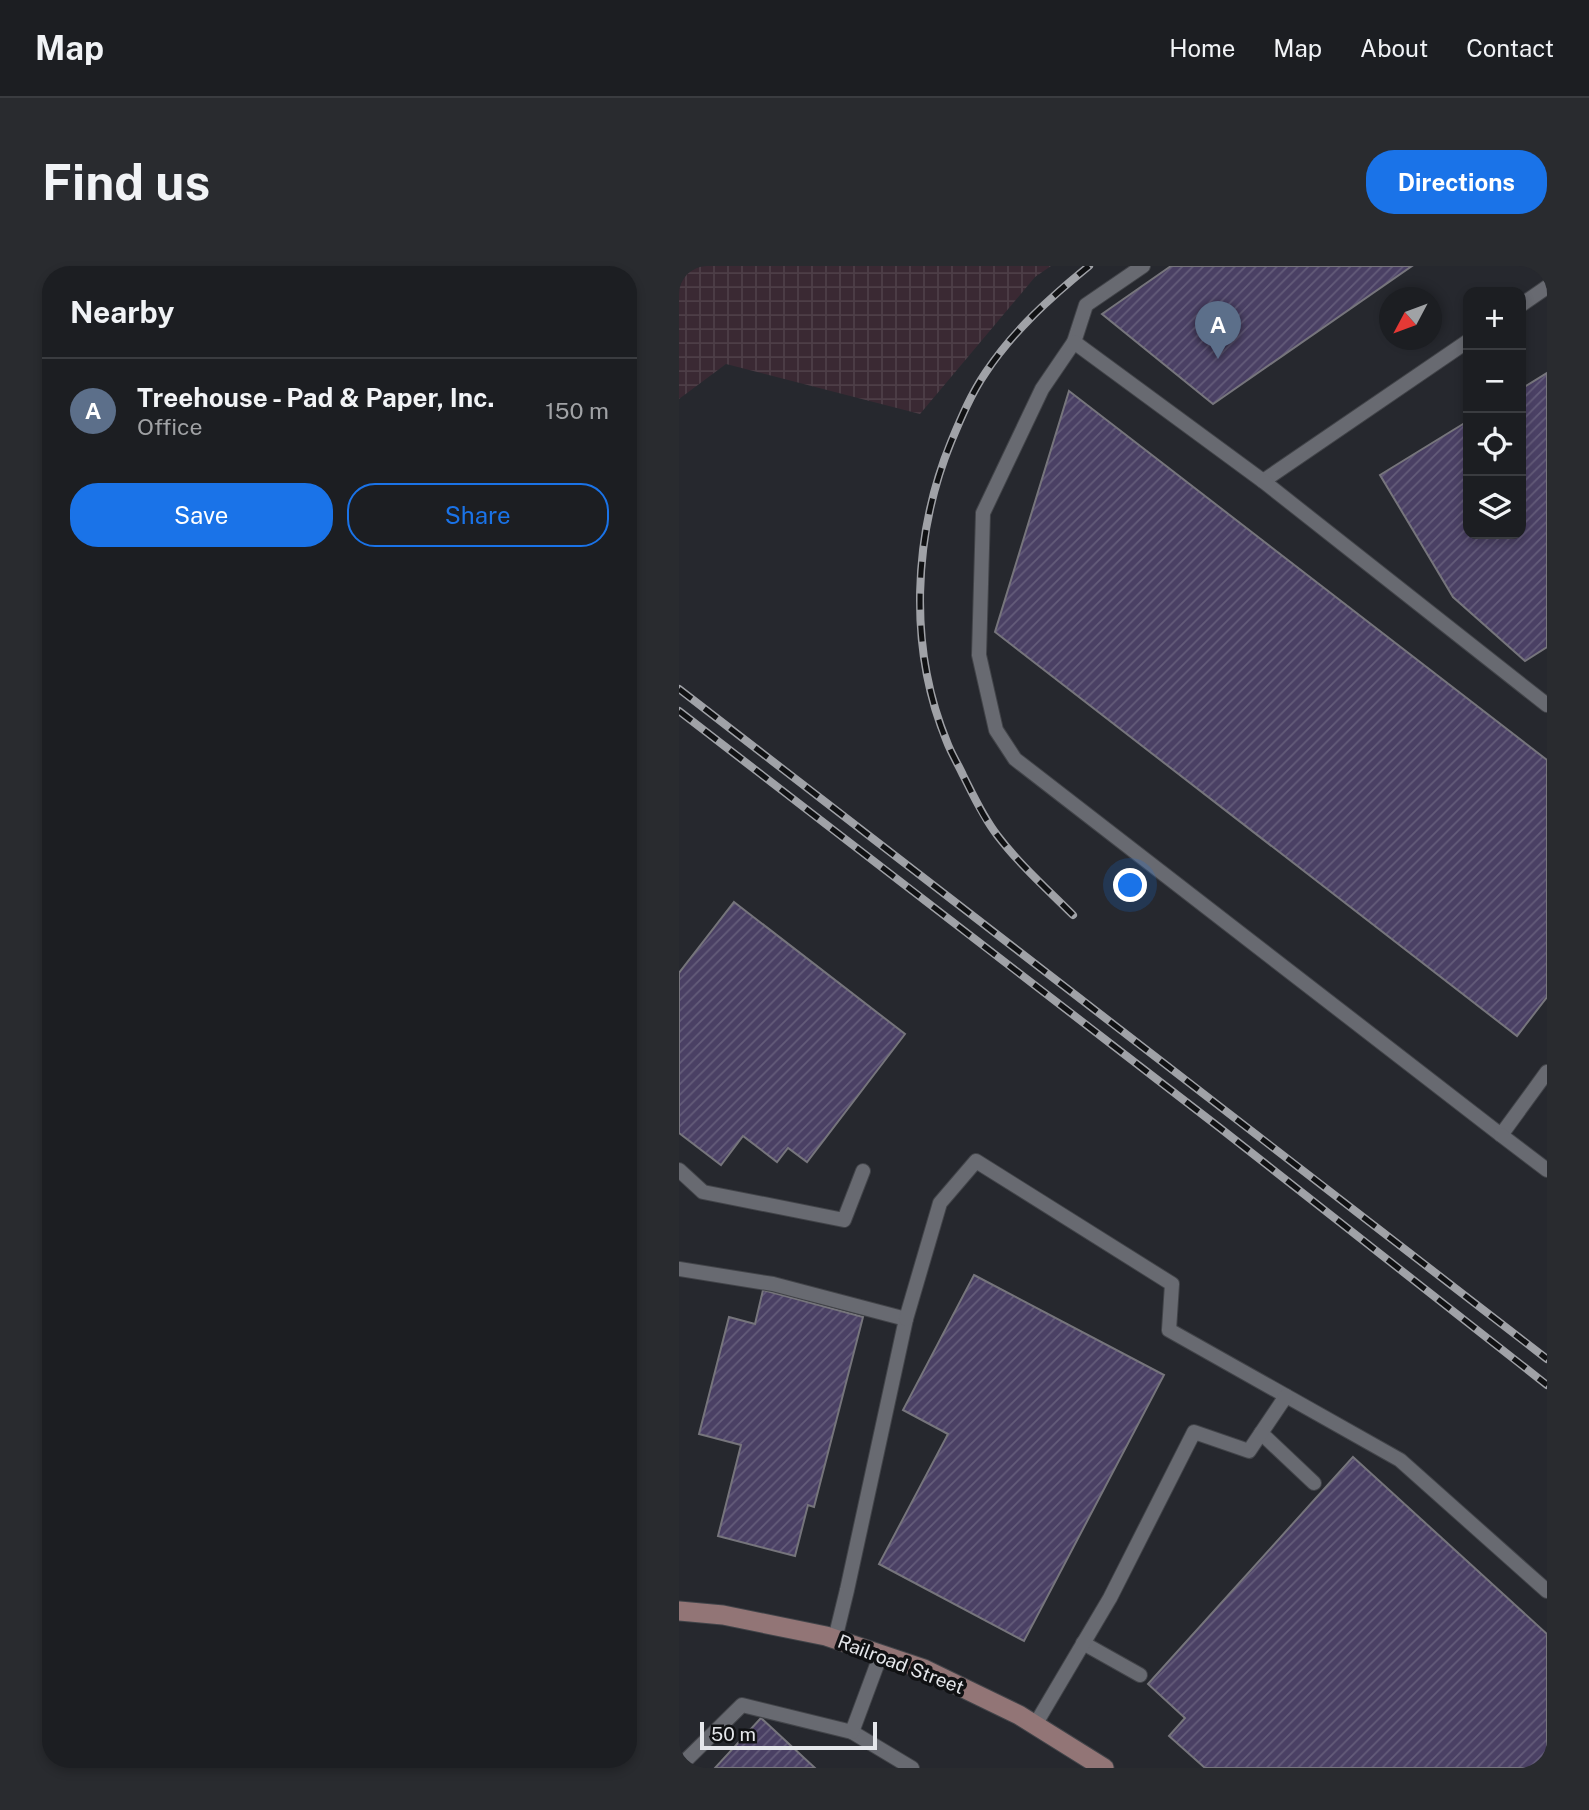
<!DOCTYPE html>
<html lang="en">
<head>
<meta charset="utf-8">
<style>
  :root { --surface:#1c1e22; --page:#292b2f; --text:#f1f3f6; --muted:#a0a2a5; --line:#3a3c40; --accent:#1a73e8 }
  body { margin:0; font-family:"Public Sans",sans-serif; background:var(--page); color:var(--text) }
  .controls { position:absolute; right:21px; top:21px; display:grid; overflow:hidden; border-radius:14px; box-shadow:0 4px 10px #0003 }
  .controls button { width:63px; height:63px; display:grid; place-items:center; padding:0; border:0; border-bottom:2px solid var(--line); background:var(--surface); color:var(--text); font:35px sans-serif }
  .compass { position:absolute; left:700px; top:21px; width:63px; height:63px; border-radius:50%; background:var(--surface); box-shadow:0 4px 10px #0003; rotate:229deg }
  .scale { position:absolute; left:21px; bottom:18px; width:177px; box-sizing:border-box; padding-left:7px; border:4px solid #e5e7eb; border-top:0; font-size:19px; line-height:24px; white-space:nowrap; color:#e5e7eb; -webkit-text-stroke:5px #101113; paint-order:stroke }
  .you { position:absolute; left:452px; top:620px; width:24px; height:24px; margin:-18px; border:5px solid #fff; border-radius:50%; background:#1a73e8; box-shadow:0 0 0 10px #1a73e833 }
  .badge { display:grid; place-items:center; width:46px; height:46px; border-radius:50%; background:var(--accent); color:#fff; font-size:23px; font-weight:700 }
  .pin { position:absolute; translate:-50% -58px; filter:drop-shadow(0 2px 4px #0008) }
  .pin::after { content:''; position:absolute; top:37px; width:24px; height:21px; background:inherit; clip-path:polygon(0 0,100% 0,50% 100%) }
  .list { margin:0; padding:0; list-style:none }
  h2 { display:flex; justify-content:space-between; align-items:center; height:91px; margin:0; padding:0 28px; font-size:30px }
  h2 small { font-size:23px; font-weight:400; color:var(--muted) }
  .list li { display:grid; grid-template-columns:46px 1fr auto; gap:21px; align-items:center; box-sizing:border-box; height:105px; padding:0 28px; border-top:2px solid var(--line) }
  .list b { display:block; font-size:26px; white-space:nowrap }
  .list p { margin:0; font-size:23px; white-space:nowrap; color:var(--muted) }
  .list em { font-size:23px; font-style:normal; color:var(--muted) }
  .actions { display:flex; gap:14px; padding:21px 28px }
  .actions a { flex:1; padding:16px 0; border:2px solid var(--accent); border-radius:28px; text-align:center; font-size:24px; color:var(--accent) }
  .actions .main { background:var(--accent); color:#fff }
  .icon { flex:none; width:38px; height:38px; fill:none; stroke:currentColor; stroke-width:2; stroke-linecap:round; stroke-linejoin:round }
  .map { position:relative; flex:none; width:868px; height:1502px; overflow:hidden; border-radius:28px }
  header { display:flex; align-items:center; gap:42px; box-sizing:border-box; height:98px; padding:0 35px; background:var(--surface); border-bottom:2px solid var(--line) }
  header strong { font-size:33px }
  nav { display:flex; gap:38px; margin-inline-start:auto; font-size:24px }
  .intro { display:flex; align-items:center; justify-content:space-between; box-sizing:border-box; height:168px; padding:0 42px }
  h1 { margin:0; font-size:49px }
  .button { padding:18px 32px; border-radius:28px; background:var(--accent); color:#fff; font-size:24px; font-weight:700 }
  main { display:flex; gap:42px; padding:0 42px }
  aside { flex:1; background:var(--surface); border-radius:28px; box-shadow:0 4px 10px #0003 }
  .map>svg:first-child { display:block }
  .industrial { fill:url(#industrial-grid) }
  .building { fill:url(#building-hatch); stroke:#76757c; stroke-width:2 }
  .lines { fill:none; stroke-linecap:round; stroke-linejoin:round }
  .service-casing { stroke:#424449; stroke-width:16 }
  .secondary-casing { stroke:#424449; stroke-width:21 }
  .service { stroke:#686a71; stroke-width:14 }
  .secondary { stroke:#927576; stroke-width:19 }
  .rail-casing { stroke:#a0a2a7; stroke-width:8 }
  .rail { stroke:#101113; stroke-width:5; stroke-dasharray:16; stroke-linecap:butt }
  .labels { text-anchor:middle; dominant-baseline:central; stroke-width:7; stroke-linejoin:round; paint-order:stroke }
  .street-label { font-size:19px; fill:#e5e7eb; stroke:#101113 }
</style>
</head>
<body>
<header>
<strong>Map</strong>
<nav><a>Home</a><a>Map</a><a>About</a><a>Contact</a></nav>
</header>
<div class="intro"><h1>Find us</h1><a class="button">Directions</a></div>
<main>
<aside>
<h2>Nearby<small></small></h2>
<ul class="list">
<li><span class="badge" style="background:#5c6f8a">A</span><div><b>Treehouse - Pad &amp; Paper, Inc.</b><p>Office</p></div><em>150 m</em></li>
</ul>
<div class="actions"><a class="main">Save</a><a>Share</a></div>
</aside>
<div class="map">
<svg width="868" height="1502" viewBox="0 0 868 1502">
  <defs>
    <pattern id="industrial-grid" width="8" height="8" patternUnits="userSpaceOnUse" patternTransform="scale(1.75)"><rect width="8" height="8" fill="#3a2933"/><path d="M0 4h8M4 0v8" fill="none" stroke="#4d3e47"/></pattern>
    <pattern id="building-hatch" width="6" height="6" patternUnits="userSpaceOnUse" patternTransform="scale(1.75)"><rect width="6" height="6" fill="#4a4064"/><path d="M-1 1l2-2M0 6l6-6M5 7l2-2" fill="none" stroke="#645c7a"/></pattern>
  </defs>
  <rect width="100%" height="100%" fill="#26282e"/>
  <polygon class="industrial" points="0,0 372,0 356,11 241,148 47,98 0,133"/>
  <g class="building">
    <polygon points="492,0 733,0 534,138 423,48"/>
    <polygon points="868,107 868,381 846,395 774,331 701,209 789,155 789,268 842,268 842,123"/>
    <polygon points="390,125 868,494 868,731 838,770 316,366"/>
    <polygon points="55,636 226,768 128,896 109,882 98,896 64,870 42,899 0,867 0,707"/>
    <polygon points="295,1009 485,1109 345,1375 200,1298 269,1168 224,1144"/>
    <polygon points="84,1024 184,1051 135,1241 129,1239 116,1290 39,1270 62,1179 20,1168 50,1051 76,1058"/>
    <polygon points="674,1191 868,1368 868,1502 526,1502 490,1470 506,1452 469,1418"/>
    <polygon points="82,1452 136,1502 36,1502"/>
  </g>
  <g class="lines">
    <g class="service-casing">
      <g id="service">
        <polyline points="842,39 868,21"/>
        <polyline points="395,76 407,39 464,0"/>
        <polyline points="584,215 789,75"/>
        <polyline points="868,439 584,215 395,76 363,123 304,247 300,389 317,464 336,493 822,869 868,806"/>
        <polyline points="822,869 868,904"/>
        <polyline points="0,904 24,926 165,954 184,905"/>
        <polyline points="0,1003 94,1018 227,1053 168,1324 156,1373"/>
        <polyline points="227,1053 261,937 297,895 493,1018 490,1064 721,1194 868,1325"/>
        <polyline points="582,1167 635,1217"/>
        <polyline points="404,1377 461,1409"/>
        <polyline points="356,1459 431,1332 515,1166 570,1185 607,1130"/>
        <polyline points="173,1466 233,1502"/>
        <polyline points="0,1501 63,1439 173,1466 202,1388"/>
      </g>
    </g>
    <g class="secondary-casing">
      <polyline id="secondary" points="0,1345 44,1349 147,1370 245,1403 340,1449 425,1502"/>
    </g>
    <use href="#service" class="service"/>
    <use href="#secondary" class="secondary"/>
    <g class="rail-casing">
      <g id="rail">
        <polyline points="0,423 868,1093"/>
        <polyline points="0,445 541,862 868,1119"/>
        <path d="M394,649C368,623 340,598 318,569C304,551 294,529 284,509C279,498 272,487 268,476C229,382 234,269 272,176C282,152 292,128 307,106C335,64 372,31 410,0"/>
      </g>
    </g>
    <use href="#rail" class="rail"/>
  </g>
  <g class="labels">
    <g class="street-label">
      <text transform="translate(222 1398) rotate(21)">Railroad Street</text>
    </g>
  </g>
</svg>
<div class="controls">
<button>+</button>
<button>−</button>
<button><svg class="icon" aria-label="locate" viewBox="0 0 24 24"><circle cx="12" cy="12" r="6"/><path d="M12 2v4M12 18v4M2 12h4M18 12h4"/></svg></button>
<button><svg class="icon" aria-label="layers" viewBox="0 0 24 24"><path d="M12 4l9 5-9 5-9-5zM3 14l9 5 9-5"/></svg></button>
</div>
<svg class="compass" viewBox="-18 -18 36 36"><path d="M0-13l5 13h-10z" fill="#e53935"/><path d="M0 13l5-13h-10z" fill="#a0a2a5"/></svg>
<div class="scale">50 m</div>
<div class="you"></div>
<div class="pin badge" style="left:539px;top:93px;background:#5c6f8a">A</div>
</div>
</main>
</body>
</html>
